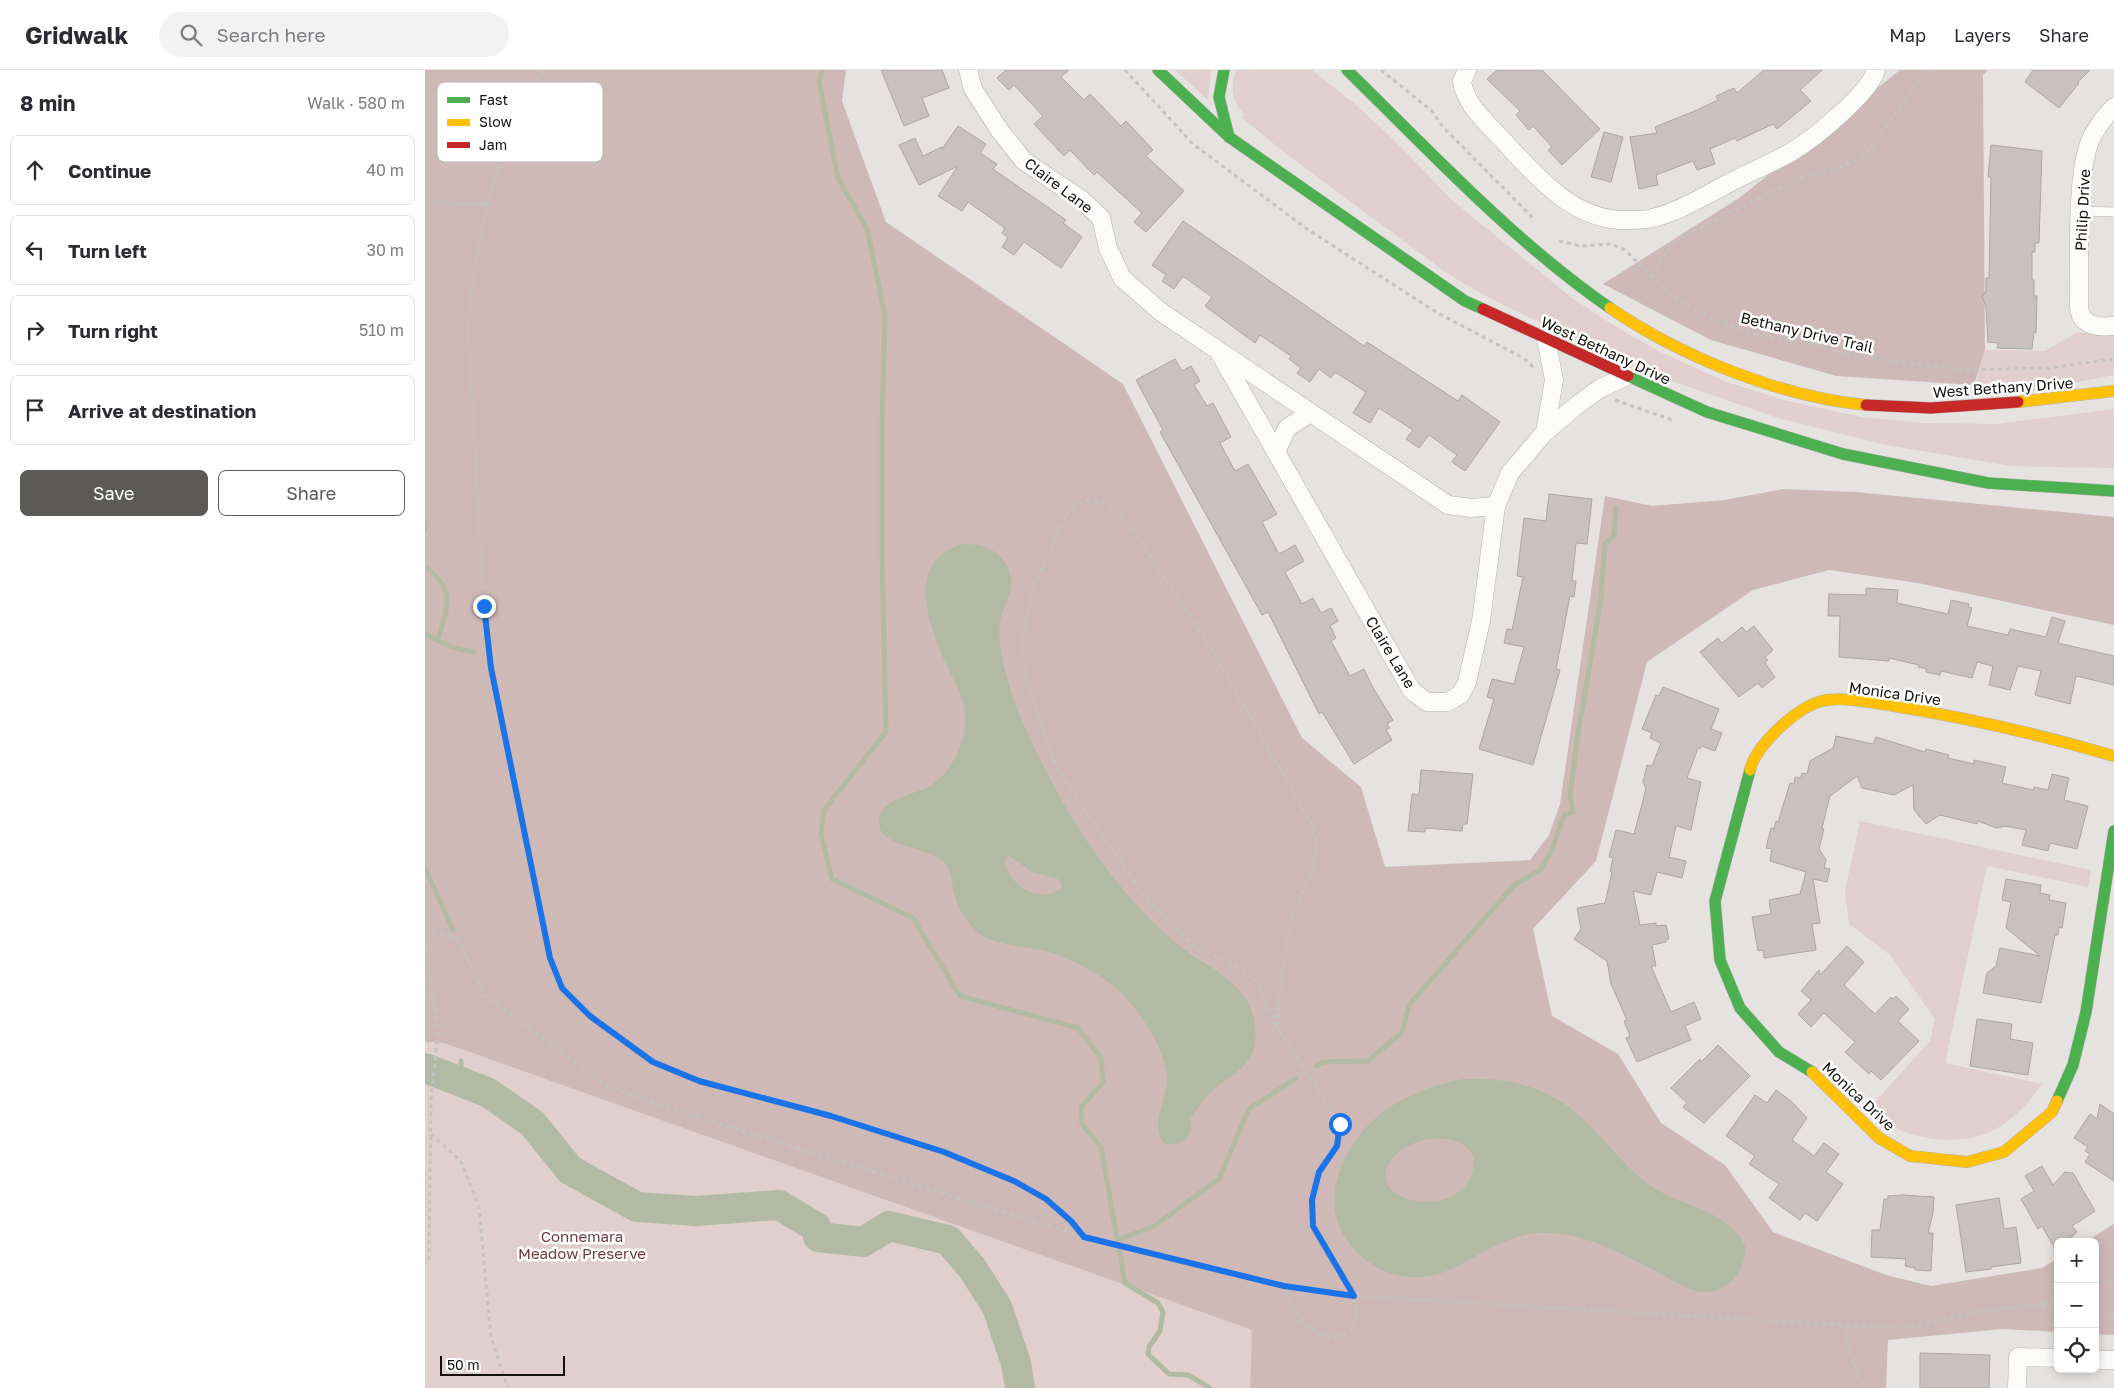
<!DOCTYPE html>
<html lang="en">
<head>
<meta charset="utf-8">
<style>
  :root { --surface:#fff; --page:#f2f2f3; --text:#2b2b33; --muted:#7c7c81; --line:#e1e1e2; --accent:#5b5a56 }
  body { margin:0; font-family:"Golos Text",sans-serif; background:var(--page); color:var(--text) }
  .controls { position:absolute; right:15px; bottom:15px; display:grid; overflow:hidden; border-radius:8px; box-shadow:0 2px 12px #0003 }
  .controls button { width:45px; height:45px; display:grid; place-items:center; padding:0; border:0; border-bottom:1px solid var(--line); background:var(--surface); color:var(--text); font:25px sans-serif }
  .scale { position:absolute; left:15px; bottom:12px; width:125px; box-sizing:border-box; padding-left:5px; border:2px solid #11100d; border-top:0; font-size:14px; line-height:18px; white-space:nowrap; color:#11100d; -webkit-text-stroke:4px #fff; paint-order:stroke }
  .stop { position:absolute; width:15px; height:15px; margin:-11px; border:4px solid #1a73e8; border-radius:50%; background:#fff }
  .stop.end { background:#1a73e8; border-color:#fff; box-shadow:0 1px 5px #0008 }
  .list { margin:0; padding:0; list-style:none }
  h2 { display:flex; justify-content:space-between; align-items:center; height:65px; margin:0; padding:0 20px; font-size:21px }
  h2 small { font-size:16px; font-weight:400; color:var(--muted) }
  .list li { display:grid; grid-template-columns:32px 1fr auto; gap:15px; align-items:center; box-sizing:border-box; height:70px; margin:0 10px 10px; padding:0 10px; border:1px solid var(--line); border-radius:8px }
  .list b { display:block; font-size:19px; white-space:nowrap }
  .list em { font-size:16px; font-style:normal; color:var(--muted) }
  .actions { display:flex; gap:10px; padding:15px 20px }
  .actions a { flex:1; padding:11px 0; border:1px solid var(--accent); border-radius:8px; text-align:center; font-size:18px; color:var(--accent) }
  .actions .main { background:var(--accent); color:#fff }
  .icon { flex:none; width:28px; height:28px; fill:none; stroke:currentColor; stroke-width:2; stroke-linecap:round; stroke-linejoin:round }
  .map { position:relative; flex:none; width:1689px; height:1318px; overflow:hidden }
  header { display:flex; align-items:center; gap:30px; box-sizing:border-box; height:70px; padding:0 25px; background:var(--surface); border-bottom:1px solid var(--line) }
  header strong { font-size:24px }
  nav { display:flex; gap:28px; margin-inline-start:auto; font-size:18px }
  .search { width:350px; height:45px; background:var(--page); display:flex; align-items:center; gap:12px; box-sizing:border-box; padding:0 18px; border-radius:28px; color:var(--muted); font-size:19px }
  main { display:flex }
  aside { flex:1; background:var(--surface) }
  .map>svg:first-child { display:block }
  .green { fill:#e0cfcd }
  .forest { fill:#cfb9b7 }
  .water { fill:#b2baa4; fill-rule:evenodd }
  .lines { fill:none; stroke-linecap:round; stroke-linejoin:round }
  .stream { stroke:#b2baa4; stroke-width:5 }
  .river { stroke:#b2baa4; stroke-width:30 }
  .building { fill:#c9c1bd; stroke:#aaa7a5 }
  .lane-casing { stroke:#b3b1af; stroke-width:10 }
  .street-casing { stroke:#b3b1af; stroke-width:19 }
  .fast-casing { stroke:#b3b1af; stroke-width:12 }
  .slow-casing { stroke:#b3b1af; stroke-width:12 }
  .jam-casing { stroke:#b3b1af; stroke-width:12 }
  .path { stroke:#c5c3c1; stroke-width:3; stroke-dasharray:4 4; stroke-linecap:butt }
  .lane { stroke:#fbfbfa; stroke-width:9 }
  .street { stroke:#fbfbfa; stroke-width:18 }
  .fast { stroke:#4caf50; stroke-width:11 }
  .slow { stroke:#ffc107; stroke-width:11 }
  .jam { stroke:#c62828; stroke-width:11 }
  .route { stroke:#1a73e8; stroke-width:6 }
  .labels { text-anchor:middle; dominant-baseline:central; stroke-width:5; stroke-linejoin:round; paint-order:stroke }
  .street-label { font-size:15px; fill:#11100d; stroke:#fff }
  .park-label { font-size:15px; fill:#713b3e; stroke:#fff }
  .key { fill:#fff; stroke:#b8b7b6; stroke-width:1 }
  .key-label { font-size:14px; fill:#11100d }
</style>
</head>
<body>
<header>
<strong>Gridwalk</strong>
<div class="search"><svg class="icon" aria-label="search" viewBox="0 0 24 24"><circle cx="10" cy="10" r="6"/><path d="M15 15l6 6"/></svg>Search here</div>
<nav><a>Map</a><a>Layers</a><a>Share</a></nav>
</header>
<main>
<aside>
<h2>8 min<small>Walk · 580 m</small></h2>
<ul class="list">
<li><svg class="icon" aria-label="ahead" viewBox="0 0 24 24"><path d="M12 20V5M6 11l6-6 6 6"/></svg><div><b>Continue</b></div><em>40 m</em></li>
<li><svg class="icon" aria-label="left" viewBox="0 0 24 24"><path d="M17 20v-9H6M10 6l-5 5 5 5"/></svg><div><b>Turn left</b></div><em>30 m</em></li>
<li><svg class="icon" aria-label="right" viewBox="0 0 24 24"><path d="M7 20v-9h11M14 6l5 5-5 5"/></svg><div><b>Turn right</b></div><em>510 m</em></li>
<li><svg class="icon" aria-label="arrive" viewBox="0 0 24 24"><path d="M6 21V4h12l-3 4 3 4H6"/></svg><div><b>Arrive at destination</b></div></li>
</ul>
<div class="actions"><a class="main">Save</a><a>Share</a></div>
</aside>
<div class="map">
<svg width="1689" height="1318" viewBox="0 0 1689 1318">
  <rect width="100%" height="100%" fill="#e5e2df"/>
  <g class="green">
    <polygon points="750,0 786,0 783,30"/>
    <path d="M812,0H887L931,35L969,70L1028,131L1147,228L1188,255L1233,281L1302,312L1358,330L1437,347L1497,353L1572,354L1689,339V398L1586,396L1461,375L1353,348L1221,302L1070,231L1026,206L864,86L817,48L819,44C807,33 804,14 812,0Z"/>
    <polygon points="1651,263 1689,263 1689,305 1590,324 1547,326 1560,280 1620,281"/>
    <path d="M1435,751L1666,800L1663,817L1562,796L1520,993L1617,1014C1605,1032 1590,1048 1571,1059C1540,1076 1489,1072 1461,1052C1456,1049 1451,1043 1447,1039V1035L1505,971L1510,949L1465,885L1424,854L1420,821Z"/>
    <polygon points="0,972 19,973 827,1260 825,1318 0,1318"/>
  </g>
  <g class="forest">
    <polygon points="0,0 421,0 417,31 461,152 698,314 877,668 936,717 960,797 1105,790 1124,765 1135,734 1180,426 1227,436 1299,430 1359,419 1430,422 1689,447 1689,555 1493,513 1404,500 1328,520 1222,592 1171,791 1108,859 1127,946 1193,984 1236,1053 1300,1095 1348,1162 1461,1205 1506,1216 1617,1198 1633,1188 1633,1262 1577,1259 1463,1270 1461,1318 825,1318 827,1260 19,973 0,972"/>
    <polygon points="1475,0 1563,0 1558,5 1560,280 1549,315 1411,306 1286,270 1178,214 1314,128"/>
    <polygon points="1689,1154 1689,1265 1670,1264 1670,1172 1660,1172"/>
  </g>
  <g class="water">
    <path d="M537,474C558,474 575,479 584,500C593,523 572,541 574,564C579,620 606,673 632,722C661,775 703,832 749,871C772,892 803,902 821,929C830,943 832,961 829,977C824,1002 794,1010 780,1029C775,1035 770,1041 766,1048C764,1053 767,1058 765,1063C761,1073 747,1077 739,1073C724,1058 742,1027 742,1009C740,976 711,934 686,914C665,899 640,885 615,880C596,876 571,875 555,864C544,856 533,839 530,826C526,813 527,797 515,789C501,779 461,774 456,761C444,730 488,726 505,716C528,701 542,670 540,644C538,624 527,608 519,590C502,550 481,491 537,474ZM584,786L607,802L633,809L637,816L635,819C616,831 594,821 584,803C581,798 579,794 581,788Z"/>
    <path d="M1038,1009C1070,1008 1102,1012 1130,1028C1170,1050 1192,1094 1229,1118C1259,1137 1305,1141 1320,1176C1322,1200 1303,1224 1277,1222C1263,1221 1248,1210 1236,1204C1207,1189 1174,1170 1142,1165C1129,1163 1113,1162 1100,1165C1048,1177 1020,1224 959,1201C946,1195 936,1188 926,1176C890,1132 918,1073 958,1042C982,1024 1009,1015 1038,1009ZM1003,1069C1022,1068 1042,1069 1049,1089C1049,1154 937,1136 965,1092C974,1078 988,1073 1003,1069Z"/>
  </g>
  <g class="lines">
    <g class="stream">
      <polyline points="397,0 394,11 413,108 442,159 460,246 457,354 457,484 461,662 399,740 396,764 407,809 488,848 535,926 653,958 676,988 678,1012 656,1037 657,1054 676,1077 700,1213 733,1233 738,1242 735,1261 724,1277 723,1284 744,1304 763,1305 785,1318"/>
      <polyline points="0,451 0,459"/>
      <path d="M0,497C31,519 23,537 13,569"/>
      <polyline points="0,564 26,577 49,582"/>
      <polyline points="0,798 28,860"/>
      <polyline points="36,991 37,1012"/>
      <polyline points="891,996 897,992 943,991 977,962 984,935 1089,815 1114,801 1126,782 1139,745 1148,742 1145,725 1154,657 1175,536 1180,474 1189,465 1191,438"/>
      <polyline points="693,1170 729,1156 794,1109 824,1039 870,1009"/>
    </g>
    <polyline class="river" points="0,998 62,1022 107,1053 145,1100 212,1137 271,1141 354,1135 391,1157 393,1167 438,1172 464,1156 523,1170 547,1198 572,1237 591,1293 595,1318"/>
  </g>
  <g class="building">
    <polygon points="456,0 517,0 524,18 497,28 504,46 479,56"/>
    <polygon points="581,0 644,0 636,7 659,30 665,24 696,56 701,51 728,80 721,86 759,121 721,162 709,152 717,143 672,102 669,105 645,80 639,86 609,54 618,46 589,15 584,20 572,8"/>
    <polygon points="1072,0 1117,0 1175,59 1137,95 1123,80 1127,77 1108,56 1104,60 1091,45 1095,41 1062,9"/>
    <polygon points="1339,0 1397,0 1375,20 1386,31 1352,59 1348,54 1312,71 1310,68 1285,79 1290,94 1272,100 1268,91 1231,105 1233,115 1214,119 1205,67 1232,63 1230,57 1272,40 1293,30 1291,26 1309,18 1312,23"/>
    <polygon points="1608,0 1665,0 1653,12 1654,13 1634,38 1600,12"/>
    <polygon points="533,56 561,74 555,83 572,94 568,99 641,150 638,153 657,167 636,198 599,172 589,185 577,177 583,168 577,163 580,158 543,132 537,141 513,126 533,96 494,115 474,75 490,68 498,86 517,77 517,79"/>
    <polygon points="1179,62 1198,67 1186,112 1166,107"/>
    <polygon points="1566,75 1617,81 1614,173 1610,173 1610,182 1607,182 1607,210 1609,210 1609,226 1612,226 1611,263 1609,262 1607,279 1572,278 1573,273 1563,272 1561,236 1557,227 1561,221 1561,208 1564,208 1566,107 1563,107"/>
    <polygon points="758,151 939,276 942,272 1033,331 1037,325 1075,352 1040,401 1027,392 1032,385 1004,365 994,378 981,369 988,360 954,338 945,353 928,343 941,322 910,302 906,308 894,299 885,312 872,303 876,298 864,289 866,286 835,265 830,273 780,236 787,227 758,206 749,219 737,211 741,205 727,195"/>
    <polygon points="750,289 757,301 766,296 775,311 769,315 782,336 788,333 806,367 795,373 810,401 823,394 852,444 837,452 854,484 870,475 879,491 860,502 877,534 888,528 896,543 906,538 913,551 905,556 911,568 906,571 925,606 939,599 947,616 968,650 962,654 965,658 961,660 967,670 929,694 897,642 894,644 843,542 837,545 735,362 738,360 711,310"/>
    <polygon points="1124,424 1167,429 1162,474 1151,473 1147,511 1151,511 1149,527 1145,526 1131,599 1135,600 1108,695 1054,679 1069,629 1062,627 1067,609 1089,614 1099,577 1079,573 1082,559 1087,560 1098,507 1092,506 1099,448 1121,451"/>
    <polygon points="1441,518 1473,520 1472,533 1523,544 1526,530 1544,534 1543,537 1547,538 1542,556 1583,565 1585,559 1621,567 1627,547 1640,551 1633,573 1689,586 1689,615 1651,606 1645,634 1610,625 1616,601 1593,596 1585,620 1564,615 1568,596 1552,592 1547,608 1516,601 1515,605 1501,602 1502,599 1493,597 1494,595 1464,588 1464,591 1414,587 1415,546 1403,546 1404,524 1441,525"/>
    <polygon points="1329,556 1348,580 1340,587 1343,590 1340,593 1350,607 1337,618 1333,613 1314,627 1275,582 1293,568 1297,573 1317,557 1321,562"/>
    <polygon points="1238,617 1294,639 1286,659 1297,663 1290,681 1276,676 1275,679 1273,678 1262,708 1276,712 1266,760 1251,756 1244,787 1261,791 1257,808 1232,802 1226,825 1208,821 1215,855 1231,853 1231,856 1241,855 1244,869 1241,870 1241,872 1227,875 1231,896 1226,896 1246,942 1269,932 1276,949 1260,956 1266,970 1212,992 1201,968 1205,966 1199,951 1202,950 1186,914 1182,891 1149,869 1156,859 1152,838 1180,833 1187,802 1185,801 1188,788 1184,787 1191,760 1209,764 1221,719 1218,712 1222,695 1227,696 1236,673 1225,668 1227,663 1217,659 1231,625 1234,626"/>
    <polygon points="1411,666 1448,674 1451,667 1500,682 1501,679 1524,685 1523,688 1549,694 1549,690 1581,697 1577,713 1608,720 1609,717 1623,720 1627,704 1644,708 1639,730 1663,736 1652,779 1625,773 1623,781 1597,775 1601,760 1580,756 1571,758 1553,751 1552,754 1515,745 1501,754 1489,740 1488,715 1469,725 1437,718 1432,706 1405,726 1397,758 1399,759 1394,779 1401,790 1399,798 1405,799 1402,812 1388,809 1395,853 1387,854 1391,880 1339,888 1338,880 1333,881 1327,847 1346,844 1344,830 1375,824 1381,802 1345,791 1347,779 1341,778 1346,758 1349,759 1351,751 1353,752 1365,713 1369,714 1370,707 1376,708 1377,703 1382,704 1385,691 1408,678"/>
    <polygon points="996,700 1048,704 1042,754 1038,754 1037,761 1001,758 1000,762 983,761 987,724 994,725"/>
    <polygon points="1581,809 1616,815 1615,823 1625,825 1624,830 1641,833 1637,858 1634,857 1633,865 1630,865 1616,933 1558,923 1562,903 1571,896 1575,878 1615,886 1581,858 1586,832 1577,830"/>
    <polygon points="1422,876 1439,892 1419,915 1450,944 1466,927 1468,929 1471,926 1484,939 1473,951 1494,971 1456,1010 1446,1001 1444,1004 1420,982 1430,972 1399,943 1386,957 1373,944 1386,930 1376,921 1394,900 1395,905"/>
    <polygon points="1552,949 1587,954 1585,969 1608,973 1603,1005 1545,996"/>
    <polygon points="1293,975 1325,1006 1279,1053 1258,1037 1262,1033 1246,1018 1275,989 1276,992"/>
    <polygon points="1351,1020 1366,1031 1382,1048 1367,1070 1389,1086 1399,1073 1414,1084 1401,1102 1418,1114 1392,1151 1380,1143 1375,1150 1344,1128 1354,1114 1324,1094 1330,1086 1301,1066 1330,1025 1342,1033"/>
    <polygon points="1675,1034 1689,1044 1689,1111 1660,1092 1665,1084 1660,1081 1663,1077 1649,1068 1665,1044 1672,1049"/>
    <polygon points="1617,1096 1628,1115 1640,1102 1648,1103 1670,1141 1647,1156 1652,1162 1649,1165 1637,1172 1633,1172 1629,1177 1617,1156 1613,1159 1596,1129 1609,1121 1600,1106"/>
    <polygon points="1478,1125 1509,1127 1508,1143 1503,1163 1508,1163 1506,1201 1490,1200 1490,1198 1480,1196 1481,1189 1446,1187 1447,1160 1455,1160 1459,1129 1463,1129 1463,1126"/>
    <polygon points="1574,1128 1579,1159 1591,1157 1596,1193 1566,1197 1566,1199 1541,1202 1531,1135"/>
    <polygon points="1495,1283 1565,1285 1564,1318 1495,1318"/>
  </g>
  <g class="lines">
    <g class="lane-casing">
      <polyline id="lane" points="1656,141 1689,142"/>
    </g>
    <g class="street-casing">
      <g id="street">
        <polyline points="543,0 548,19 575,61 599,91 657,130 676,148 683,178 697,208 736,242 1023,435 1046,438 1071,436"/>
        <path d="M1042,0L1037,11C1040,37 1067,57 1084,77C1115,110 1146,146 1194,150C1205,150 1218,151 1228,148C1255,141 1279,126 1304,113C1325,102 1348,93 1368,81C1389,68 1445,23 1451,0"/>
        <path d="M1689,37C1680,46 1670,59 1665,71C1650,110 1655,191 1654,235C1654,255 1671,258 1689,256"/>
        <polyline points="794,282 987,621 1002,632 1023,632 1036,624 1042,612 1056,551 1071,436 1085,403 1120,362 1151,336 1174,319 1202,306"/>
        <polyline points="1120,362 1129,310 1121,269"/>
        <polyline points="851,382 862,358 885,343"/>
        <polyline points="1670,1290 1689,1290"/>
        <polyline points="1592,1318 1593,1287 1633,1288"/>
      </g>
    </g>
    <g class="fast-casing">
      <g id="fast">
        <polyline points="733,0 804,67 1040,231 1058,239"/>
        <polyline points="799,0 794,27 804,67"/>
        <path d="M922,0C1006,82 1088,171 1185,238"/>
        <polyline points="1203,306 1282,342 1418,384 1563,413 1689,421"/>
        <polyline points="1325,700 1290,831 1295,890 1315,938 1354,982 1387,1002"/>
        <polyline points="1632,1031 1648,995 1661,942 1689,761"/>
      </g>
    </g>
    <g class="slow-casing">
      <g id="slow">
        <path d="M1185,238C1255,286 1355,327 1441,335"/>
        <polyline points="1593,332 1689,321"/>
        <path d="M1325,700C1331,675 1372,637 1397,631C1416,626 1450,633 1469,636C1543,648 1617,665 1689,686"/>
        <polyline points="1387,1002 1454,1068 1485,1086 1542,1092 1579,1082 1627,1042 1632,1031"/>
      </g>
    </g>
    <g class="jam-casing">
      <g id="jam">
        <polyline points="1058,239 1203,306"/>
        <polyline points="1441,335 1506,338 1593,332"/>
      </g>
    </g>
    <g class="path">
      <polyline points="118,0 77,87 62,135 49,200 43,257 59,536 66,598 113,833 125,888 137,918 165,946 227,992 274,1011 406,1047 519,1082 589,1111 621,1129 647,1151 659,1167"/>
      <polyline points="700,0 768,74 882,159 1011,242 1100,289 1109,298"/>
      <polyline points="956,0 1007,41 1018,57 1109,149"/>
      <polyline points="0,132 62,135"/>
      <polyline points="1134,171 1156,176 1186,174 1200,180 1244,224 1270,240 1307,256 1346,268 1372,270 1427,286 1543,300 1624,298 1689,289"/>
      <polyline points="1227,208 1246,174 1270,160 1377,107 1415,97 1440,86 1495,9 1508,0"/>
      <polyline points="1190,330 1250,351"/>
      <polyline points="0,858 34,870 59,925 182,1016 266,1045 659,1167 859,1216 929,1226 1451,1257 1482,1258 1551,1242 1613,1235 1633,1228"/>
      <polyline points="0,867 13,960 6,1029 4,1192 0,1194"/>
      <polyline points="852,956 831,910 805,893 770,877 720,827 632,699 600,611 598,566 608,518 644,439 661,430 681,433 706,456 783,574 885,751 892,771 888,800 867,845 856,909 852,956 915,1055 913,1076 894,1103 887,1130 888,1156 929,1226 931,1246 925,1262 905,1268 884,1259 872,1245 859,1217"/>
      <polyline points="6,1064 36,1091 54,1137 66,1268 83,1318"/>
      <polyline points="1670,1215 1689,1208"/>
      <polyline points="1616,1235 1633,1235"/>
      <polyline points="1670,1242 1689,1243"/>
      <polyline points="1421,1257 1423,1278 1439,1318"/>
    </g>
    <use href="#lane" class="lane"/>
    <use href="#street" class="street"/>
    <use href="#fast" class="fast"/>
    <use href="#slow" class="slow"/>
    <use href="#jam" class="jam"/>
  </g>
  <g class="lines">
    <polyline class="route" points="59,536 66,598 125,888 137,918 165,946 228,992 274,1011 406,1046 519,1082 589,1111 621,1129 646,1151 659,1167 859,1216 929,1226 888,1156 887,1130 894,1102 912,1076 915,1054"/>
  </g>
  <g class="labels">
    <g class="street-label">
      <text transform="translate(634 115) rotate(37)">Claire Lane</text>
      <text transform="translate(1657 140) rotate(-87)">Philip Drive</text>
      <text transform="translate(1382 262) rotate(13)">Bethany Drive Trail</text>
      <text transform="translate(1181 280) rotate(25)">West Bethany Drive</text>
      <text transform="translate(1578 317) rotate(-4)">West Bethany Drive</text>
      <text transform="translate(966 582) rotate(59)">Claire Lane</text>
      <text transform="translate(1470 623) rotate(8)">Monica Drive</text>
      <text transform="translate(1434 1026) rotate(43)">Monica Drive</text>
    </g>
    <g class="park-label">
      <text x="157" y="1166">Connemara<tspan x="157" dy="17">Meadow Preserve</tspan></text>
    </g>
  </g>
  <rect x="12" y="12" width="166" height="80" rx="8" class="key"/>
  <rect x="22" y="27" width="23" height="6" fill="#4caf50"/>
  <rect x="22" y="49" width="23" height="7" fill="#ffc107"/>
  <rect x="22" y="72" width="23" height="6" fill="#c62828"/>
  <g class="key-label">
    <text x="54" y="35">Fast</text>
    <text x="54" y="57">Slow</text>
    <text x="54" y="80">Jam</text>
  </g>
</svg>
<div class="controls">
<button>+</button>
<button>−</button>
<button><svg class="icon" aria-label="locate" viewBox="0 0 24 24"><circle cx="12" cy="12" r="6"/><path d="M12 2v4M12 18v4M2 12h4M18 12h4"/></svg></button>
</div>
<div class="scale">50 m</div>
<div class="stop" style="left:915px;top:1054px"></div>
<div class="stop end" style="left:59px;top:536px"></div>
</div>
</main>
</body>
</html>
